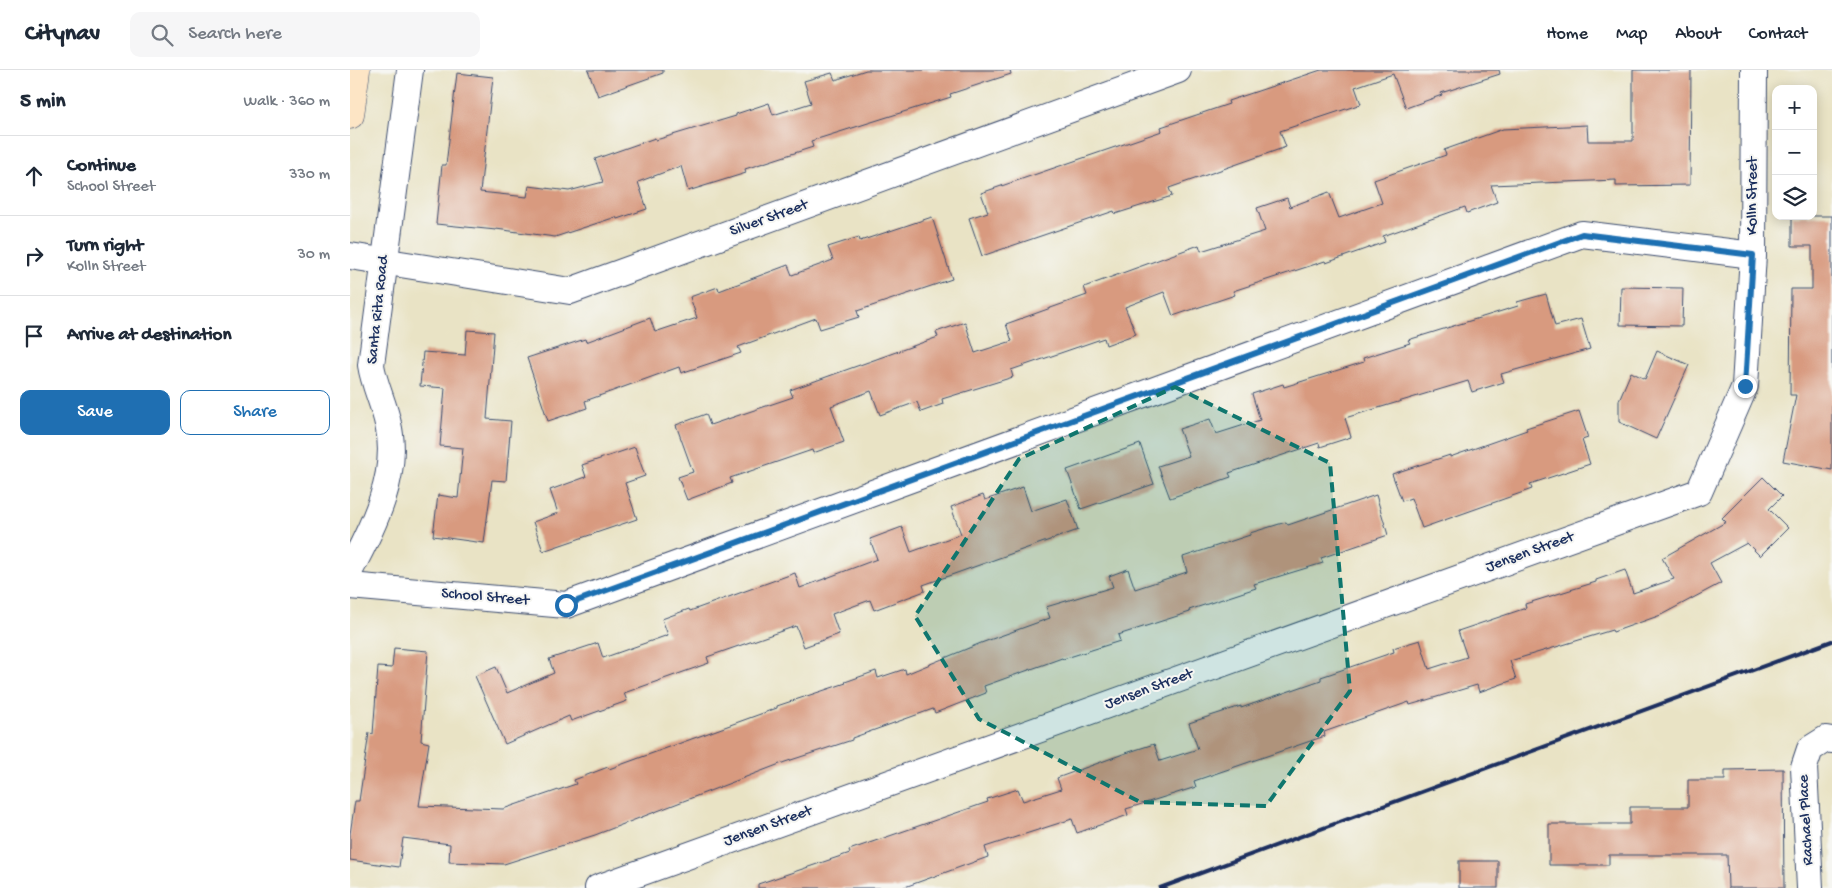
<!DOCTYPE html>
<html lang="en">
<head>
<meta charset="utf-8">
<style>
  :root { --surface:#fff; --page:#f6f6f7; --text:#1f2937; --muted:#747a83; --line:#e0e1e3; --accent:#1f6fb2 }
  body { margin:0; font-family:"Gochi Hand",sans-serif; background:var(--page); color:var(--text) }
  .controls { position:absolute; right:15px; top:15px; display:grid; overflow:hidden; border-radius:10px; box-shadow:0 2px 12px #0003 }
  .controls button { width:45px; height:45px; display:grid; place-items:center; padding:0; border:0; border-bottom:1px solid var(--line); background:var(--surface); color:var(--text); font:25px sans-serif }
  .stop { position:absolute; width:15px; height:15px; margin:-11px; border:4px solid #1f6fb2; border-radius:50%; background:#fff }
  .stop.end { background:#1f6fb2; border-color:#fff; box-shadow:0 1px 5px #0008 }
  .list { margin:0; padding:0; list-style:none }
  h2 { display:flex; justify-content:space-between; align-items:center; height:65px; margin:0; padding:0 20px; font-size:21px }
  h2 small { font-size:16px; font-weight:400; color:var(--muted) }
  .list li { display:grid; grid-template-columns:32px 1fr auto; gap:15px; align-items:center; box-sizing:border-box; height:80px; padding:0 20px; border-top:1px solid var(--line) }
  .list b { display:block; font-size:19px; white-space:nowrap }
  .list p { margin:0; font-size:16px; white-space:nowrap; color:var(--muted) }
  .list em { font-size:16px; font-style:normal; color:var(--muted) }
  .actions { display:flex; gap:10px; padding:15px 20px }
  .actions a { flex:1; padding:11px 0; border:1px solid var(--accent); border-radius:10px; text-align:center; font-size:18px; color:var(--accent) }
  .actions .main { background:var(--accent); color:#fff }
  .icon { flex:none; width:28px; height:28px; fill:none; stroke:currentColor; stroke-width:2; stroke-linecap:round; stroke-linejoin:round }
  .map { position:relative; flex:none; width:1482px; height:818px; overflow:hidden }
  header { display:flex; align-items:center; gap:30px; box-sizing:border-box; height:70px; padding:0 25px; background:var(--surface); border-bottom:1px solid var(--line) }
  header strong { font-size:24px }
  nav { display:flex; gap:28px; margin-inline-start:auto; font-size:18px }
  .search { width:350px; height:45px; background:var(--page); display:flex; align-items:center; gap:12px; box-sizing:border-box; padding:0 18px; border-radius:10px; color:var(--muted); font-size:19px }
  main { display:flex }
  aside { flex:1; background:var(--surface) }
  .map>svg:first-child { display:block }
  .building { fill:#d89a7f }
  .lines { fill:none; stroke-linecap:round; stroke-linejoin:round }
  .street-casing { stroke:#3a4a6d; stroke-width:28 }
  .secondary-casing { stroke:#3a4a6d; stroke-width:29 }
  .street { stroke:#fff; stroke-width:26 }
  .secondary { stroke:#fde5c5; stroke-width:28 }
  .rail { stroke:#1b2f5e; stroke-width:4 }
  .route { stroke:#1f6fb2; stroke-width:6 }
  .marked { fill:#0f766e; fill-opacity:0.2; stroke:#0f766e; stroke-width:4; stroke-dasharray:10 6; stroke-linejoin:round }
  .labels { text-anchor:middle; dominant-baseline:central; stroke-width:4; stroke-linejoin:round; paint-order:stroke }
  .street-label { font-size:16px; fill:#1b2f5e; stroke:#f6f6f2 }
</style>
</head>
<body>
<header>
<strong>Citynav</strong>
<div class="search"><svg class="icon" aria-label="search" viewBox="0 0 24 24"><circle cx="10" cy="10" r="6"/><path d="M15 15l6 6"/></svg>Search here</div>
<nav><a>Home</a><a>Map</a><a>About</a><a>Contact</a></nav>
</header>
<main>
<aside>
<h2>5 min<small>Walk · 360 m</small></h2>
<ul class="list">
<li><svg class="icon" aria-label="ahead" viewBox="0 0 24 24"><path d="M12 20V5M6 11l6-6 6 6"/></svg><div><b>Continue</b><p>School Street</p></div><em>330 m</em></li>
<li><svg class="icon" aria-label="right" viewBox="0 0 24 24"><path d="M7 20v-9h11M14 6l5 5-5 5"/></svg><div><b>Turn right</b><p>Kolln Street</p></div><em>30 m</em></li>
<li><svg class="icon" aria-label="arrive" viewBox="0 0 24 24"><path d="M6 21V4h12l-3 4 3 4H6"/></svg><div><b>Arrive at destination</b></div></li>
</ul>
<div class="actions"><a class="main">Save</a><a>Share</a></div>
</aside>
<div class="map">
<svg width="1482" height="818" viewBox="0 0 1482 818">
  <rect width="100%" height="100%" fill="#f6f6f2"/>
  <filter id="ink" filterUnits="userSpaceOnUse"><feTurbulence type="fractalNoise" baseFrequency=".02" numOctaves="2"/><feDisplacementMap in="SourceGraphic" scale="10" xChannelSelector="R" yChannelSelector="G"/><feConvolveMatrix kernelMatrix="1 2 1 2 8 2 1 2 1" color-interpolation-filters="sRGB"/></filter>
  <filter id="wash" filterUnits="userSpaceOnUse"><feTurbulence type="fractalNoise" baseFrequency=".0096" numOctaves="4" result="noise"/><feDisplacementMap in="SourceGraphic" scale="20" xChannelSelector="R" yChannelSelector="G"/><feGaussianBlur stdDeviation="1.12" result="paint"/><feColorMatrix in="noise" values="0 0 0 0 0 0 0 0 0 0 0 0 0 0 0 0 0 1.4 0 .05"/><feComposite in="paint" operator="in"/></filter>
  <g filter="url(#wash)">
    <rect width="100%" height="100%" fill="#e9e3c5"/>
    <g id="blocks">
      <g class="building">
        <polygon points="238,0 313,0 313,3 248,26"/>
        <polygon points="516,0 660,0 661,4 600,24 601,27 461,71 463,77 395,99 396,103 338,121 331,96 288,112 297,139 267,149 266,147 205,167 146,159 146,160 86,154 92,95 96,95 107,3 143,7 130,122 177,127 179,116 219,121 253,112 245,89 305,68 306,70 386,46 386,44 419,33 423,45 461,33 454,11 482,3 485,10"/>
        <polygon points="971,0 1149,0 1150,4 1091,23 1092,25 1056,38 1043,4 1005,17 1011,34 930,61 936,77 819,118 822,126 765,144 764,141 632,186 619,148 638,142 631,123 812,61 811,57 879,34 878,31"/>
        <polygon points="1283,0 1341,0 1340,115 1266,116 1266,110 1141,115 1147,132 1117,143 1115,137 1033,166 1035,172 976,193 975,191 883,221 885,225 823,246 814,222 775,237 786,264 756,275 754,268 661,300 663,307 592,329 593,334 571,342 567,332 530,345 521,321 481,336 494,372 463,383 462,380 380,408 382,413 337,430 328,407 343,402 326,355 356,344 360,355 443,327 440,320 588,267 586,262 615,252 625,283 662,271 656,254 737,225 734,217 849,175 851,181 915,161 907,138 937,128 940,137 979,122 989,148 1032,133 1024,110 1096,85 1094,80 1153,59 1237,55 1238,71 1283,71"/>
        <polygon points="1442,146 1482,146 1482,400 1433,391 1446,325 1440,325 1441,219 1462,219 1462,176 1442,176"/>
        <polygon points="582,147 602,209 507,241 509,247 470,259 466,248 388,277 391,283 331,303 329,297 235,331 237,338 198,351 177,288 235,269 236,272 300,248 305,262 347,248 340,227 368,217 369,221 438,195 442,205 483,190 478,177 509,167 510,171"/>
        <polygon points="1271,217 1333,218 1332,256 1270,255"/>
        <polygon points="1196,224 1205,256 1231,249 1240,279 1151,304 1154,312 1122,322 1118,311 995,348 1001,367 970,377 969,373 879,403 881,407 820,428 808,396 839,386 829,359 860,349 866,364 910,350 902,324 933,314 934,317 1014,292 1013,288 1060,273 1058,270 1168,236 1167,232"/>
        <polygon points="117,260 144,262 137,349 161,351 156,411 142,410 134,473 83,466 88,425 108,428 113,378 90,376 95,318 70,316 73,282 115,285"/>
        <polygon points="1307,281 1339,295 1306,369 1269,352 1269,330 1281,302 1295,309"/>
        <polygon points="1229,341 1238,368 1232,370 1240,394 1180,414 1182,419 1072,458 1061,428 1052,431 1042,404 1100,385 1100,387 1177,360 1176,358"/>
        <polygon points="790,374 804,414 731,439 717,400"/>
        <polygon points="285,377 295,406 275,413 287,449 193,481 183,452 208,443 200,420 236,407 232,395"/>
        <polygon points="1413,407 1432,426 1419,439 1438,458 1410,486 1397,473 1360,493 1371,513 1311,545 1263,562 1262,560 1160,591 1166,609 1129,622 1127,615 1060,635 1059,632 974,662 975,666 844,711 846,717 776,739 778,745 727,763 722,749 635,777 638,787 552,818 408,818 408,814 500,783 499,780 638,732 637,729 668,719 673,731 711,719 707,708 776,683 804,674 810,691 848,679 839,653 891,636 891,638 971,610 971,607 1044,582 1043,578 1070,570 1079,599 1117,587 1108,561 1176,538 1175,534 1246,512 1246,510 1275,500 1283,523 1324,509 1312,488 1376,452 1372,448"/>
        <polygon points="673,417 681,441 717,429 728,460 573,515 575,521 524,540 520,530 482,544 489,564 454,577 446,556 357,587 359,593 274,623 277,631 221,651 219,646 155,674 125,606 146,597 157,623 204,603 199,589 248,573 253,588 318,565 312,549 339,539 340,541 445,503 450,518 527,489 520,469 552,457 561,482 611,464 601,437 633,425 635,430"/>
        <polygon points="1026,425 1038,465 971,488 973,493 904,514 906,518 839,540 840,542 768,565 770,571 713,589 712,588 634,616 636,623 585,643 583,639 502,668 502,670 435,692 245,765 154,794 99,792 100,774 53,768 49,797 0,790 0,764 5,731 9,731 19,663 23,664 28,597 42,598 44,578 78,581 71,671 79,673 69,736 153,739 226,714 224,710 258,697 259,699 325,675 427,638 427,636 496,613 495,612 526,601 528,608 555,599 556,604 631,573 700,548 696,537 763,517 759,506 778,499 785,519 837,502 833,487 900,465 900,463 936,452 938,455"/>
        <polygon points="1433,699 1434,818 1378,818 1377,785 1259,785 1259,795 1199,795 1199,754 1280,754 1280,737 1338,737 1338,710 1375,710 1375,700"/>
        <rect x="1109" y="791" width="39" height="27"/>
      </g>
    </g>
  </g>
  <g filter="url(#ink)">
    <use href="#blocks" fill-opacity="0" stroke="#3a4a6d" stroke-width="1"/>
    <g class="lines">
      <g class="street-casing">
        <g id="street">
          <polyline points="0,186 220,221 828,0"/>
          <path d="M0,500C23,457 50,404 38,354C34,334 24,315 21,295L60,0"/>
          <polyline points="0,516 216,535 1232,164 1403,185"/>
          <polyline points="248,818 1349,422 1395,316 1403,185 1404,0"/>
          <polyline points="1460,818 1454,697 1460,679 1476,669 1482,670"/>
        </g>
      </g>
      <g class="secondary-casing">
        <polyline id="secondary" points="0,45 6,0"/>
      </g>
      <use href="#street" class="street"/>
      <use href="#secondary" class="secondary"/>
      <polyline class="rail" points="810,818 1482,571"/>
    </g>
  </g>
  <g class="lines" filter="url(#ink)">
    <polyline class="route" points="216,535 1232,164 1403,185 1395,316"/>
  </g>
  <path class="marked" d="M825,317L980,393L1000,621L916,736L790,732L629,649L565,546L669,389Z"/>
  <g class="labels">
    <g class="street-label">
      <text transform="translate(1403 126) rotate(-90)">Kolln Street</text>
      <text transform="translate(419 149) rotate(-20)">Silver Street</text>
      <text transform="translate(29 240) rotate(-84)">Santa Rita Road</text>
      <text transform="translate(1180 483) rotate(-20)">Jensen Street</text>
      <text transform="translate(135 528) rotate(5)">School Street</text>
      <text transform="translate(799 620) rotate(-20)">Jensen Street</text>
      <text transform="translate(1457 750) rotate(-93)">Rachael Place</text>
      <text transform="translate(418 757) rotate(-20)">Jensen Street</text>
    </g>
  </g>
</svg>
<div class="controls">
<button>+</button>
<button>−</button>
<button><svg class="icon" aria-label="layers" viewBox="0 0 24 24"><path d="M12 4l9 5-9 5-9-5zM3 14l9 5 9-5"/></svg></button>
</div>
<div class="stop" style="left:216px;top:535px"></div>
<div class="stop end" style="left:1395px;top:316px"></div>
</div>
</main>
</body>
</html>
